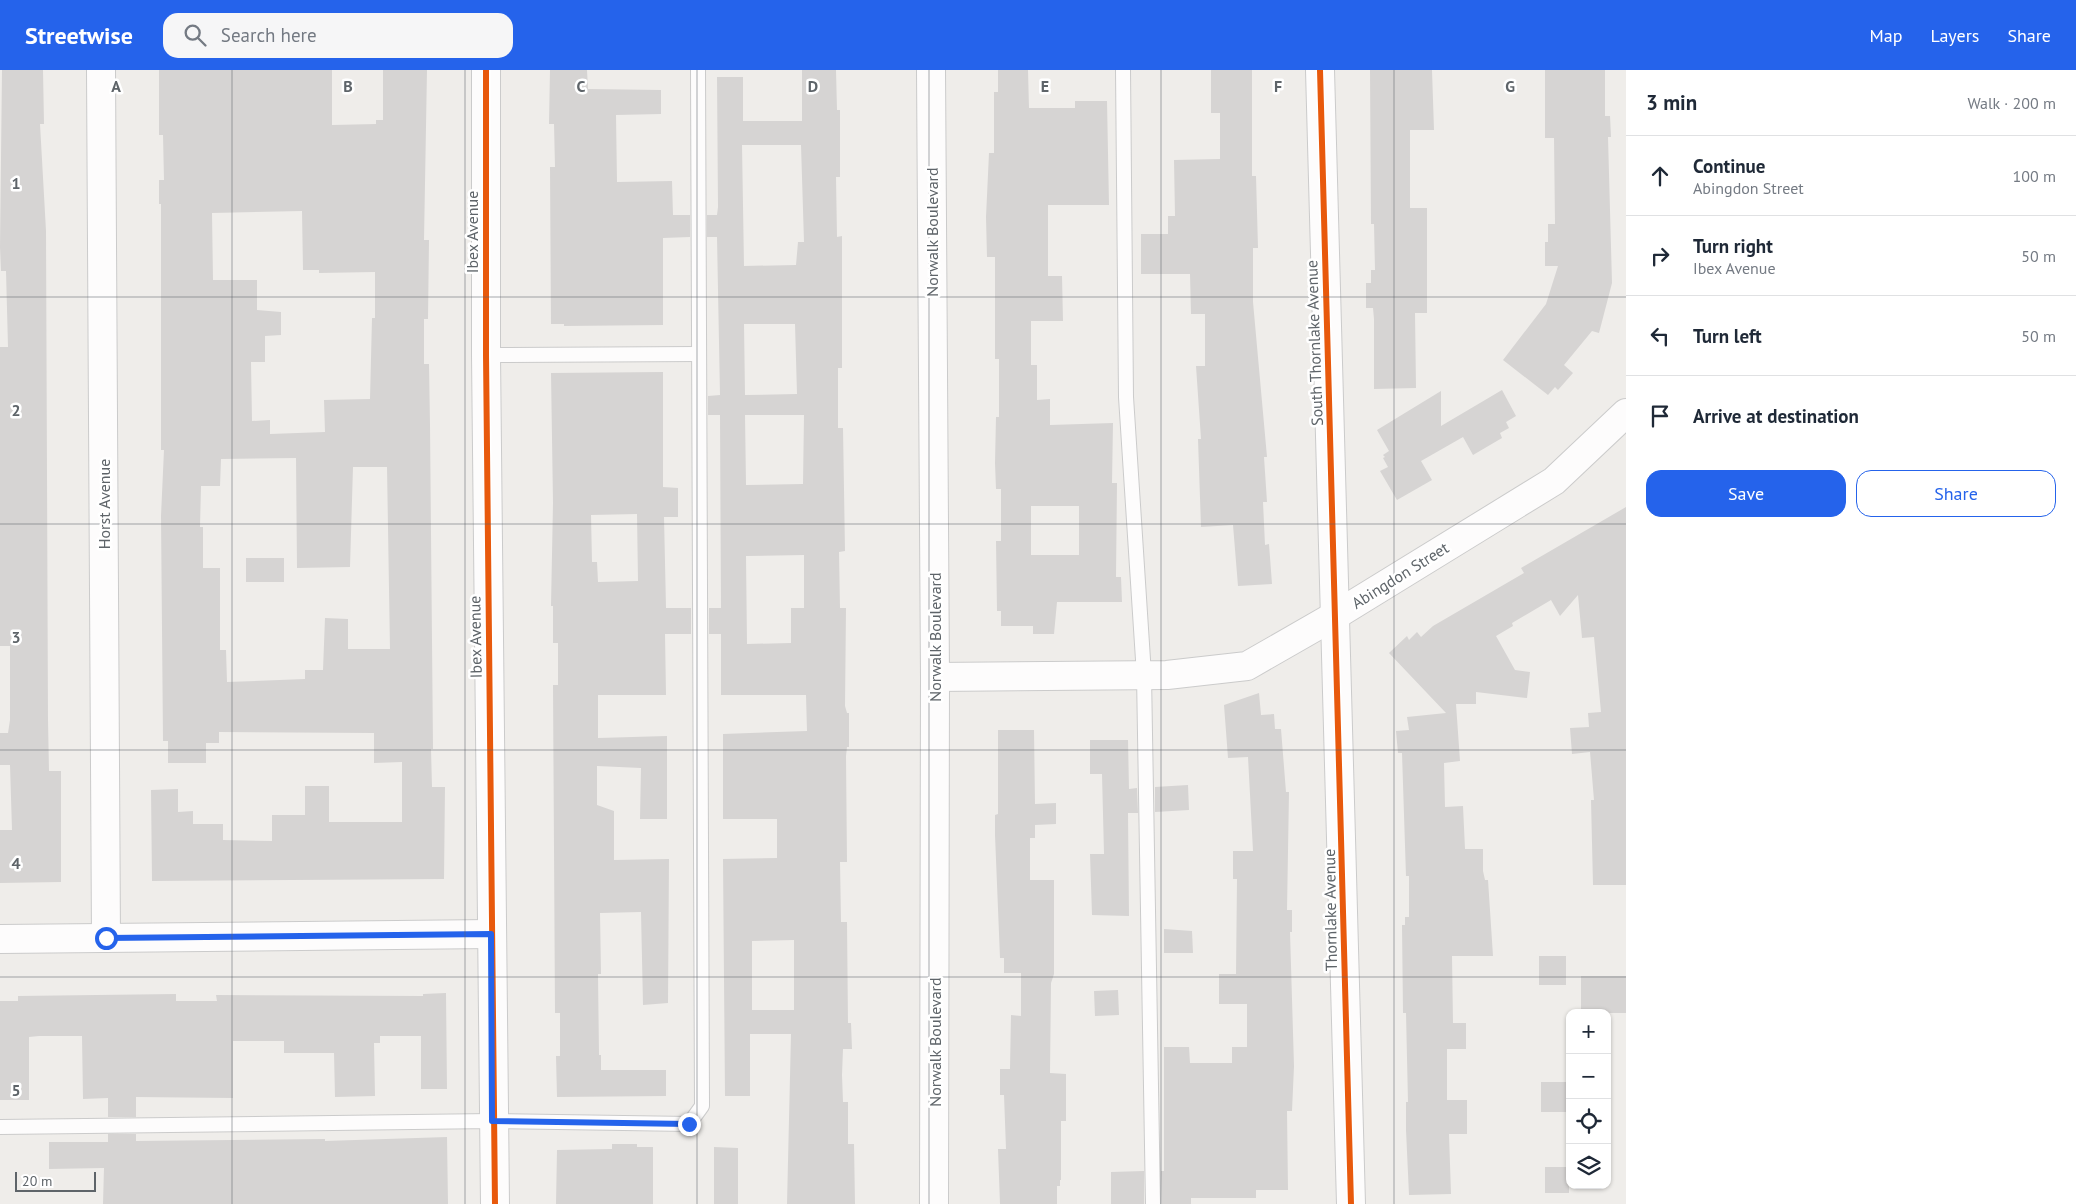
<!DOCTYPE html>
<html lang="en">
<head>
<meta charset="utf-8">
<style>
  :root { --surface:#fff; --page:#f6f6f7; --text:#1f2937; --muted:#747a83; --line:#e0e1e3; --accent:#2563eb }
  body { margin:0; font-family:"PT Sans",sans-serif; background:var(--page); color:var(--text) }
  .controls { position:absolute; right:15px; bottom:15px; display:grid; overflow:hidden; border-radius:10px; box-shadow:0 1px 4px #0004 }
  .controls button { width:45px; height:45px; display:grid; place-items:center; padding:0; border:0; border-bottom:1px solid var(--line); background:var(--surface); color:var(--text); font:25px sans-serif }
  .scale { position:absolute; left:15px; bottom:12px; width:81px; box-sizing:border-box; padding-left:5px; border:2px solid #5e6469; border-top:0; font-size:14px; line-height:18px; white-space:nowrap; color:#5e6469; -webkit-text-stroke:4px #fff; paint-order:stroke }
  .stop { position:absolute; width:15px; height:15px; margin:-11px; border:4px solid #2563eb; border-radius:50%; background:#fff }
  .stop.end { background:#2563eb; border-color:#fff; box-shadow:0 1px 5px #0008 }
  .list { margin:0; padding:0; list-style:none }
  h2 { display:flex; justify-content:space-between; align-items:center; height:65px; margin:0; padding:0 20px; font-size:21px }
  h2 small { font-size:16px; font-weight:400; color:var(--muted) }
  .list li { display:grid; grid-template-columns:32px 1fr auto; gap:15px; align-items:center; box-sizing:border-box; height:80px; padding:0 20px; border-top:1px solid var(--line) }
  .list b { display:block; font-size:19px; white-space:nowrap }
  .list p { margin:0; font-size:16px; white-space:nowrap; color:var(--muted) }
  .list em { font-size:16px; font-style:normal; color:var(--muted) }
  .actions { display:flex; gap:10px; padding:15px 20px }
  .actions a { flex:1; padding:11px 0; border:1px solid var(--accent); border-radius:15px; text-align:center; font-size:18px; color:var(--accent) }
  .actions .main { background:var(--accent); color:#fff }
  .icon { flex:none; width:28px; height:28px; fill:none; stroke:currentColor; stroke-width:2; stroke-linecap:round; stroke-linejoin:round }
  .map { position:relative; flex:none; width:1626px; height:1134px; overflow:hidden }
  header { display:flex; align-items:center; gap:30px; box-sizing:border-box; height:70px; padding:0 25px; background:var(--accent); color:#fff }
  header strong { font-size:24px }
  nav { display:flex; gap:28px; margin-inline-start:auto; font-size:18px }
  .search { width:350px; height:45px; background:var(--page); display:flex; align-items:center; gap:12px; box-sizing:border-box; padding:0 18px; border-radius:15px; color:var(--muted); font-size:19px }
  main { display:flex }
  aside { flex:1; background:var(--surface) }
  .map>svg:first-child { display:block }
  .building { fill:#d6d4d3; fill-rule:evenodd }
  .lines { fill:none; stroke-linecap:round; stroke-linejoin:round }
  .service-casing { stroke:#cbcbcb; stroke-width:16 }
  .minor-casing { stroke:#cbcbcb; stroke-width:30 }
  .tertiary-casing { stroke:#cbcbcb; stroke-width:30 }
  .service { stroke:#fdfcfc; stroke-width:14 }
  .minor { stroke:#fdfcfc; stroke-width:28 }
  .tertiary { stroke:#fdfcfc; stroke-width:28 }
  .cycleway-casing { stroke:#fff; stroke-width:9 }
  .cycleway { stroke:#e8590c; stroke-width:6 }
  .route { stroke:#2563eb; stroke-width:6 }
  .grid { fill:none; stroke:#5e6469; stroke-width:1; stroke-opacity:0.55 }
  .labels { text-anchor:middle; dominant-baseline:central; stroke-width:5; stroke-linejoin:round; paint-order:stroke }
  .street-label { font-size:16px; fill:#5e6469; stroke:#fff }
  .grid-label { font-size:16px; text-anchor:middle; font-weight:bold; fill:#5e6469; stroke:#fff; stroke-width:5; stroke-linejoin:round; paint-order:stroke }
</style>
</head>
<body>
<header>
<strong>Streetwise</strong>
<div class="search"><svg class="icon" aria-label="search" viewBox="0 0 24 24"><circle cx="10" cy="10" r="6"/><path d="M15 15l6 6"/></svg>Search here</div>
<nav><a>Map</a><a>Layers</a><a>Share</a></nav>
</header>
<main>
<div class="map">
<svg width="1626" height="1134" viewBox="0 0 1626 1134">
  <rect width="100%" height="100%" fill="#efedea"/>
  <g class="building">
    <polygon points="2,0 43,0 44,54 40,54 46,161 48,650 49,701 61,701 61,812 0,813 0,760 12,760 10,695 0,695 0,663 8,663 10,650 10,576 0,576 0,277 8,277 6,201 1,201 0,177"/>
    <path d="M159,0H332V55L376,54V50H383V0H427L424,170H429L428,249H424V294H429L430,355L433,679H431L432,717H445L444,809L152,811L151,720L178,719V742L193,741V754H223V770L272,771V745H305V716H329V752H402V692L374,693V663L219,662V673H206V693H168V671H163L161,446L164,380H161V134H159V110H164L163,65H159ZM302,141L303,200H319V203L375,202V248H372L370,329L324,330L325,362L270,364V350L252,351L251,292H265V266L281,265V242L257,240V210H213L212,143ZM296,388L297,498L350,497L353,397H387L390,579H348V549L325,548L323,600H305V609L227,612L226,580H220V498H203V457H200L201,416H220L221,389Z"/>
    <polygon points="550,0 587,0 588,19 661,20 661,44 616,45 617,112 672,111 673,145 690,145 690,167 663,168 663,255 564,256 564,254 551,254 550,97 555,97 554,54 549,54"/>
    <path d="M802,0H836L837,40H840V107H836L837,167L842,166V298H838V358H843L845,481L839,482L840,538H846L845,636L847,643H849V677H847L846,686L847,792H840L841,852H847L848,953H851L852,979H843L842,1005L843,1032H848V1074H854L855,1134H787L791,964H750V1026H725L723,789L777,788V749H723V664L807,661L806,625H721V564H709V538H721L720,345H708V326L720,325L717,167H707V145H717L718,137L717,7H743V51H802ZM742,75H801L804,172H798L796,195L744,196ZM744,254H795L797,324L745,325ZM745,345H804L803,414L746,415ZM804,485V538H791V573L747,574L746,486ZM794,870V940H752V871Z"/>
    <path d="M998,0H1028L1029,38H1075V31H1107L1109,135H1048V206H1062L1063,251H1031V295H1037V330L1050,329V355L1113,353L1112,413H1117L1116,507H1121L1122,532H1057L1054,564H1033V556H1001V541H997L996,471H1001V419H996L995,393L996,347H999V289H995V187H987L986,147L989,83H994V22H998ZM1031,436H1079V485H1031Z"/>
    <polygon points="1211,0 1252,0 1252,106 1256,106 1258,178 1253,178 1253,232 1267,387 1264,387 1267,432 1263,432 1265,475 1269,474 1272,514 1238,516 1233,455 1201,457 1198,369 1201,369 1196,296 1205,296 1205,244 1191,244 1190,204 1141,204 1141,164 1168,164 1168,146 1175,146 1174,90 1220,89 1220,43 1211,43"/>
    <polygon points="1370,0 1432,0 1434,60 1410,60 1410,138 1427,138 1427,243 1415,243 1416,318 1374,319 1374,249 1373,238 1366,238 1366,213 1371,213 1371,200 1375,200 1374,154 1371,154"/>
    <polygon points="1545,0 1605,0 1605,46 1610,46 1611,67 1608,67 1612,213 1599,263 1592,261 1564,295 1573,303 1558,320 1555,317 1548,325 1503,290 1546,234 1558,196 1545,196 1545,172 1548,172 1548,154 1555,154 1554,68 1545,68"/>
    <path d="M663,302V417L678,418V447H664L666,538H691V564H665L666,625H598V668L667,666V749H640L641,698L597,696V735L614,741V790L669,789L668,933L643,935L641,842L600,843L601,904H598L599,985H601V1000H666V1026L557,1027L556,986H560V943H555L553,615H558V573H553V536H551L553,433L551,303ZM637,444L638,511L598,512L597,492H592L591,445Z"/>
    <polygon points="1502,320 1516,346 1506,352 1509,358 1500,363 1502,368 1473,385 1463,367 1421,391 1432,410 1397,430 1380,401 1388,397 1383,388 1385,387 1383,385 1389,381 1377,360 1441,321 1441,356"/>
    <polygon points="1626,437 1626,815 1593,815 1591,730 1594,730 1590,682 1572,684 1570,658 1589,657 1588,643 1601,642 1594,567 1582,568 1578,525 1560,546 1551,530 1512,553 1513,556 1496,566 1515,600 1530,602 1527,628 1476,622 1476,634 1456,634 1460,691 1444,693 1445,737 1463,736 1465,779 1483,779 1483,801 1485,810 1488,810 1493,886 1452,886 1453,953 1466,953 1466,979 1447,979 1447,1030 1467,1030 1467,1064 1449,1064 1451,1124 1409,1125 1406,1060 1406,1032 1408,1032 1406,943 1403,943 1402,855 1405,855 1405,847 1409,847 1409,806 1406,806 1402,683 1398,683 1396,661 1409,660 1407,647 1446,643 1389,583 1407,566 1409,570 1417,562 1421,567 1433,556 1524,503 1521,498"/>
    <rect x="246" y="488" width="38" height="24"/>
    <polygon points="1259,623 1261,645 1274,644 1275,659 1281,659 1286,722 1289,722 1287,840 1292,840 1292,862 1290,862 1294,996 1292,1041 1287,1041 1288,1120 1256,1120 1256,1128 1191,1128 1191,1134 1162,1134 1161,1101 1164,1101 1164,977 1189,977 1190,993 1232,993 1232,977 1247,977 1247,934 1219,934 1219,904 1236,904 1237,809 1233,809 1233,781 1253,781 1248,687 1228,688 1224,635"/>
    <polygon points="998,660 1034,660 1035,734 1056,733 1056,754 1035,755 1035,768 1030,768 1030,810 1054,810 1054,904 1051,913 1050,1003 1066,1004 1066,1051 1061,1051 1061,1110 1060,1110 1060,1116 1057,1116 1057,1134 1000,1134 998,1079 1006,1079 1004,1025 1000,1025 1000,999 1010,999 1011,945 1021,946 1021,903 1004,903 1004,888 1000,888 995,765 995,745 998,744"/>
    <polygon points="1090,670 1128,670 1129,719 1137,718 1138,743 1128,743 1129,846 1092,845 1090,784 1104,784 1102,704 1090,704"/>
    <polygon points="1188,715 1189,740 1155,742 1155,717"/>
    <polygon points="1164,859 1192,861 1193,883 1164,883"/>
    <rect x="1539" y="886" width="27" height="29"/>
    <rect x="1581" y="906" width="45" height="37"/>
    <polygon points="1118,920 1119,945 1095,946 1094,921"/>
    <polygon points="446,923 447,1019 421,1019 421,966 380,966 380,973 374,973 375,1026 335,1027 334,983 284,983 284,971 233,971 233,1028 136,1027 136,1047 108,1047 108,1028 83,1029 82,966 39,966 29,967 29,1030 0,1030 0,931 18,931 18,926 176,924 176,931 217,931 216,925 423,926 423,924"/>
    <rect x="1541" y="1012" width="28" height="30"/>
    <polygon points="108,1064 136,1064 136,1071 325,1069 325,1071 447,1067 448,1134 103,1134 104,1098 49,1099 49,1072 108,1072"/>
    <polygon points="612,1074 637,1074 637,1077 653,1077 653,1134 556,1134 557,1080 612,1079"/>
    <polygon points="714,1077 738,1078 738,1134 714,1134"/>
    <rect x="1545" y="1097" width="24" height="26"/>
    <polygon points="1144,1101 1144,1134 1111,1134 1111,1102"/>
  </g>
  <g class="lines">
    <g class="service-casing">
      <g id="service">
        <polyline points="1123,0 1126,327 1144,605 1153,1134"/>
        <polyline points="486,285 699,284"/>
        <polyline points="0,1057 492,1051 689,1054 702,1036 698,0"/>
      </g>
    </g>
    <g class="minor-casing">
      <g id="minor">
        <polyline points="101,0 106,868"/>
        <polyline points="486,0 486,285 495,1134"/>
        <polyline points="1320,0 1351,1134"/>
        <polyline points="935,607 1167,605 1247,596 1336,545 1554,411 1626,343"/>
        <polyline points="0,869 491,864"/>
      </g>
    </g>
    <g class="tertiary-casing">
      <polyline id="tertiary" points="931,0 935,607 934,1134"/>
    </g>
    <use href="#service" class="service"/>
    <use href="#minor" class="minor"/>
    <use href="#tertiary" class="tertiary"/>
    <g class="cycleway-casing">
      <g id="cycleway">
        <polyline points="486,0 486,285 495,1134"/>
        <polyline points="1320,0 1351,1134"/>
      </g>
    </g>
    <use href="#cycleway" class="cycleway"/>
  </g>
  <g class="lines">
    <polyline class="route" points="106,868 491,864 492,1051 689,1054"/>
  </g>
  <path class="grid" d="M232,0V1134M465,0V1134M697,0V1134M929,0V1134M1161,0V1134M1394,0V1134M0,227H1626M0,454H1626M0,680H1626M0,907H1626"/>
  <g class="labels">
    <g class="street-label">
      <text transform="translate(472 162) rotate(-90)">Ibex Avenue</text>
      <text transform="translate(932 162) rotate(-90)">Norwalk Boulevard</text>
      <text transform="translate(1314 273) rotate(-92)">South Thornlake Avenue</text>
      <text transform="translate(104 434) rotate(-90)">Horst Avenue</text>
      <text transform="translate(1400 505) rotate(-32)">Abingdon Street</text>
      <text transform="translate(475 567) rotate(-91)">Ibex Avenue</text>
      <text transform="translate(935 567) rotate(-90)">Norwalk Boulevard</text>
      <text transform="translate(1330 840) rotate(-91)">Thornlake Avenue</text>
      <text transform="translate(935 972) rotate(-90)">Norwalk Boulevard</text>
    </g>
  </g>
  <g class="grid-label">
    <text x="116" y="22">A</text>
    <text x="348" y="22">B</text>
    <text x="581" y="22">C</text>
    <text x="813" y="22">D</text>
    <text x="1045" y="22">E</text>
    <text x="1278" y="22">F</text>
    <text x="1510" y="22">G</text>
    <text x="16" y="119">1</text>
    <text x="16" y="346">2</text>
    <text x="16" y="573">3</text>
    <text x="16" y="799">4</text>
    <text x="16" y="1026">5</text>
  </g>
</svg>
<div class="controls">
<button>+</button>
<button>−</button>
<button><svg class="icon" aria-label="locate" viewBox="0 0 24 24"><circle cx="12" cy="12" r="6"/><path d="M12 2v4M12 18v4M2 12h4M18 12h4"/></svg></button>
<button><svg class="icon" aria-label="layers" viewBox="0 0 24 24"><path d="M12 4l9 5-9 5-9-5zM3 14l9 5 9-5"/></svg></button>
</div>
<div class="scale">20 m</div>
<div class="stop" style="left:106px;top:868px"></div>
<div class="stop end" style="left:689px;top:1054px"></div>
</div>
<aside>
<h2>3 min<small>Walk · 200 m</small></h2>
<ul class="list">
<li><svg class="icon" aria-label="ahead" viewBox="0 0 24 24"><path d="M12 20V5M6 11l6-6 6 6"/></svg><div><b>Continue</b><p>Abingdon Street</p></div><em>100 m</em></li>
<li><svg class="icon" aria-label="right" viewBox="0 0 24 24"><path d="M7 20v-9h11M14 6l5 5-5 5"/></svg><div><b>Turn right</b><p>Ibex Avenue</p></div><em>50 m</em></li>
<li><svg class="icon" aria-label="left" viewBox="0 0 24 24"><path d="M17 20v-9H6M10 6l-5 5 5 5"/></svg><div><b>Turn left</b></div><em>50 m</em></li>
<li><svg class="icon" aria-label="arrive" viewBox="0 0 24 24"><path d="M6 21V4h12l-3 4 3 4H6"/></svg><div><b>Arrive at destination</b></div></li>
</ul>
<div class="actions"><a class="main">Save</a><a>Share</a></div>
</aside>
</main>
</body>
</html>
